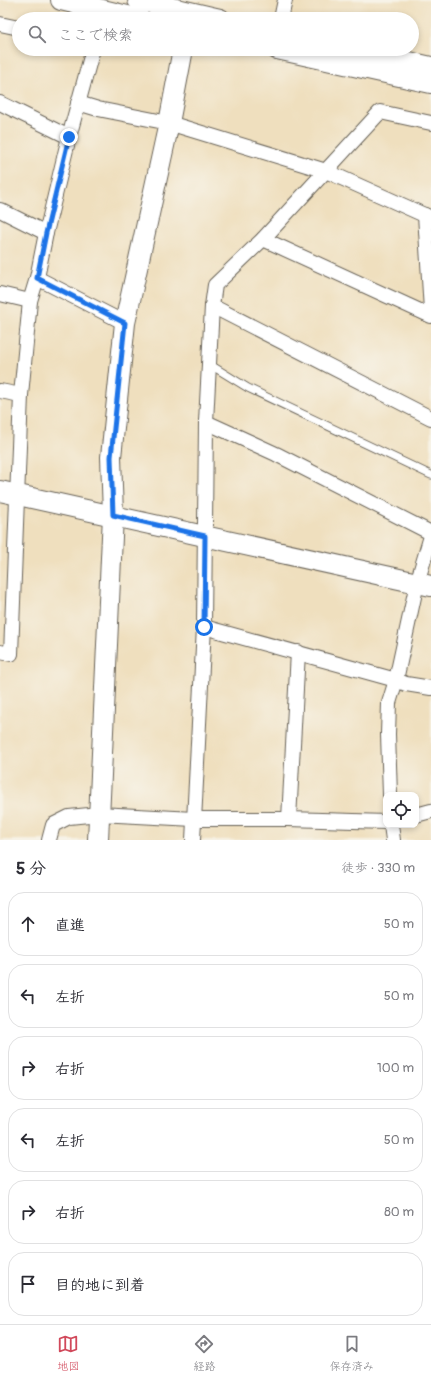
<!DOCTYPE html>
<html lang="ja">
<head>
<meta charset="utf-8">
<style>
  :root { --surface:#fff; --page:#f2f2f3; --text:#2b2b33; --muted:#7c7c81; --line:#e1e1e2; --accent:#d1495b }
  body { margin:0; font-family:Pangolin,"Klee One",sans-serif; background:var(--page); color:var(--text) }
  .controls { position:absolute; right:12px; bottom:12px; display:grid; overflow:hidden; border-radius:8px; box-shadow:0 2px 6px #0003 }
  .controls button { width:36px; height:36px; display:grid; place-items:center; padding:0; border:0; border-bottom:1px solid var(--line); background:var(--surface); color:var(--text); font:20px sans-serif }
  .stop { position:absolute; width:12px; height:12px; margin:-9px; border:3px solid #1a73e8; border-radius:50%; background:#fff }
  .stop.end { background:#1a73e8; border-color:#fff; box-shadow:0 1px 4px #0008 }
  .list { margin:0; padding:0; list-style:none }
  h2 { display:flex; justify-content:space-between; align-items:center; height:52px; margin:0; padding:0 16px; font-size:17px }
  h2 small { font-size:13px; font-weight:400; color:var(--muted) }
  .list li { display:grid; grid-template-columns:26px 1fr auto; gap:12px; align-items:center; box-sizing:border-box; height:64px; margin:0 8px 8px; padding:0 8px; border:1px solid var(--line); border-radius:16px }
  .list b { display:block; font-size:15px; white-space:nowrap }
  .list em { font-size:13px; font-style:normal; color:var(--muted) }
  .icon { flex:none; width:22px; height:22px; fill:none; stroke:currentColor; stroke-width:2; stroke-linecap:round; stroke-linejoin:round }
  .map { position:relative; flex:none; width:431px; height:840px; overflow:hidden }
  .search { position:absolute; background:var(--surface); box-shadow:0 2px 6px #0003; left:12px; right:12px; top:12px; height:44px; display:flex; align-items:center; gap:10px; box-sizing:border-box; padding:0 14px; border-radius:22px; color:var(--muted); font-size:15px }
  .sheet { height:484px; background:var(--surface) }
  nav { display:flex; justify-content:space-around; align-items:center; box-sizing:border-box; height:56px; border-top:1px solid var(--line); background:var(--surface); font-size:11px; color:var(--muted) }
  nav a { display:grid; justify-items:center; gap:2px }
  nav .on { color:var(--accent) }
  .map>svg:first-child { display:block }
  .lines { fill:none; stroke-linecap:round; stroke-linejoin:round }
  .lane-casing { stroke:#666055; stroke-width:9 }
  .street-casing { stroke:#666055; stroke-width:16 }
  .secondary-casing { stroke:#666055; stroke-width:22 }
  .lane { stroke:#fff; stroke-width:7 }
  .street { stroke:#fff; stroke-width:14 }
  .secondary { stroke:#fff; stroke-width:20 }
  .route { stroke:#1a73e8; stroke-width:5 }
</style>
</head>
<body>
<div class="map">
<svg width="431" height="840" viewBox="0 0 431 840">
  <rect width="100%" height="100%" fill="#f7f3e8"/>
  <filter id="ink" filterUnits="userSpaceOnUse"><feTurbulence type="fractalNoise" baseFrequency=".025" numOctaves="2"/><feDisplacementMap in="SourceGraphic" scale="8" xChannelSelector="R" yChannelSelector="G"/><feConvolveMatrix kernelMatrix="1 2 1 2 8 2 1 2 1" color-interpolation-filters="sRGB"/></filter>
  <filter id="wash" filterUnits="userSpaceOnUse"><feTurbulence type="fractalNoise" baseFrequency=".012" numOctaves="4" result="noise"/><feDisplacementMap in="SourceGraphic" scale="16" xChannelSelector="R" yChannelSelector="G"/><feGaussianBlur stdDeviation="0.9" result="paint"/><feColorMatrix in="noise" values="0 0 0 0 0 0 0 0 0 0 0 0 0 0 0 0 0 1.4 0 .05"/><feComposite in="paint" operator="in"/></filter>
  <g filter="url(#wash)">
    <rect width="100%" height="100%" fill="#efdfbe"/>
  </g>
  <g filter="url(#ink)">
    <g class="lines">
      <g class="lane-casing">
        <polyline id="lane" points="209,364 248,388 431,475"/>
      </g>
      <g class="street-casing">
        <g id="street">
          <polyline points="281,19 285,0"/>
          <polyline points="0,24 19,28"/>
          <polyline points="0,103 69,137"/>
          <polyline points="78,103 98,109 169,123 326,171 431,218"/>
          <polyline points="0,210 46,233"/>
          <polyline points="425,215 431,310"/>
          <polyline points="263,239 431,316"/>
          <polyline points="37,278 125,323"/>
          <polyline points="0,294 30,301"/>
          <polyline points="212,306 431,418"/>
          <polyline points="0,391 21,395"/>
          <polyline points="206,422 276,454 431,533"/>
          <polyline points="204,627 396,680 406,684 431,688"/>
          <polyline points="0,652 11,654 21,395 30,301 37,278 46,233 69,137 93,49"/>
          <polyline points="390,795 388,734 389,703 396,680 417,583 431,536"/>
          <polyline points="416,815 431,811"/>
          <polyline points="289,819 298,652"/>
          <polyline points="391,825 393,840"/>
          <polyline points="49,840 53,825 69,817 99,814 194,819 289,819 386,822"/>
          <polyline points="193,840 204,627 206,422 212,306 215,285 263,239 380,112 431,123"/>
        </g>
      </g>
      <g class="secondary-casing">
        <g id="secondary">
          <polyline points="61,0 140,19"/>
          <polyline points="138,0 220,19"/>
          <polyline points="277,49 431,83"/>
          <polyline points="352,49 431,67"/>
          <polyline points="0,491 431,586"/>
          <polyline points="98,840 113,515 111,457 125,323 169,123 183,49"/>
        </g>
      </g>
      <use href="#lane" class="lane"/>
      <use href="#street" class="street"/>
      <use href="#secondary" class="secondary"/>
    </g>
  </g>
  <g class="lines" filter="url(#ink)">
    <polyline class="route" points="69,137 46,233 37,278 125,323 111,457 113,515 205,536 204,627"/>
  </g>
</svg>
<div class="controls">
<button><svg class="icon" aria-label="locate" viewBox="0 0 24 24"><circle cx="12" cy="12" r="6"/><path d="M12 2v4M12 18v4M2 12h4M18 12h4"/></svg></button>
</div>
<div class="stop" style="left:204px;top:627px"></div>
<div class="stop end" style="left:69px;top:137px"></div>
<div class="search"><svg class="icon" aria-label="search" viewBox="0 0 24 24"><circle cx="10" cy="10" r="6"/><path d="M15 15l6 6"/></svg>ここで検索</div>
</div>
<section class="sheet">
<h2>5 分<small>徒歩 · 330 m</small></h2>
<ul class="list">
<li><svg class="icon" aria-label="ahead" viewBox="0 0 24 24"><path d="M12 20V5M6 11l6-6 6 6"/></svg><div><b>直進</b></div><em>50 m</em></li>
<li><svg class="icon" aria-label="left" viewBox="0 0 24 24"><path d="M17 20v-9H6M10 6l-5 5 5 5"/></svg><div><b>左折</b></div><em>50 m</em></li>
<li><svg class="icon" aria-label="right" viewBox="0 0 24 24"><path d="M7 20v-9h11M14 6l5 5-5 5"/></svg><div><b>右折</b></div><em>100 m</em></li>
<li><svg class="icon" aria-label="left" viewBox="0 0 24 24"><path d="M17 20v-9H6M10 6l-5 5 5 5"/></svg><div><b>左折</b></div><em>50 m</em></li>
<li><svg class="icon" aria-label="right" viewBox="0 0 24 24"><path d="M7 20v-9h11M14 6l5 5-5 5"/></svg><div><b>右折</b></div><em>80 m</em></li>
<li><svg class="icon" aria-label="arrive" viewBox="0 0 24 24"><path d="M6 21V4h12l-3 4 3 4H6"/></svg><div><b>目的地に到着</b></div></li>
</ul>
</section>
<nav>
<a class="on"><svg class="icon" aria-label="map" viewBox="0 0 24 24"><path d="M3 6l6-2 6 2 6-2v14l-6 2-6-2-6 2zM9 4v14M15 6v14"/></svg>地図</a>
<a><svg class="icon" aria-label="directions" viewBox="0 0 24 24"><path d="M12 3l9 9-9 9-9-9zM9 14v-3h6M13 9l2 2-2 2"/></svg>経路</a>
<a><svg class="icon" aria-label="saved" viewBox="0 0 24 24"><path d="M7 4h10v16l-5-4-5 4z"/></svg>保存済み</a>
</nav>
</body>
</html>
